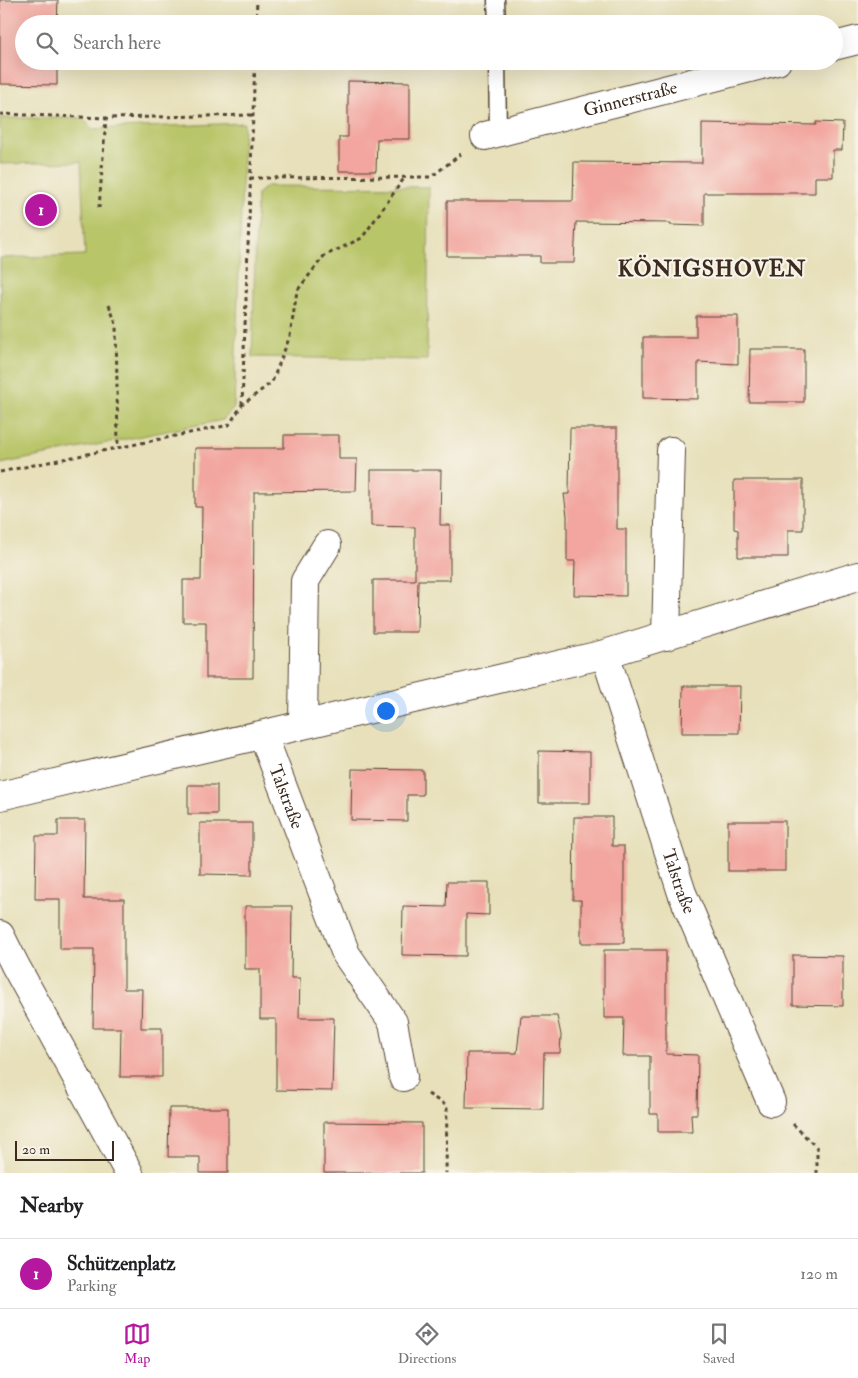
<!DOCTYPE html>
<html lang="en">
<head>
<meta charset="utf-8">
<style>
  :root { --surface:#fff; --page:#f6f6f6; --text:#202124; --muted:#757577; --line:#e0e0e0; --accent:#b5179e }
  body { margin:0; font-family:"IM FELL Double Pica",serif; background:var(--page); color:var(--text) }
  .scale { position:absolute; left:15px; bottom:12px; width:99px; box-sizing:border-box; padding-left:5px; border:2px solid #3b2a1e; border-top:0; font-size:14px; line-height:18px; white-space:nowrap; color:#3b2a1e; -webkit-text-stroke:4px #f7f3e8; paint-order:stroke }
  .you { position:absolute; left:385px; top:710px; width:18px; height:18px; margin:-12px; border:4px solid #fff; border-radius:50%; background:#1a73e8; box-shadow:0 0 0 8px #1a73e833 }
  .badge { display:grid; place-items:center; width:32px; height:32px; border-radius:50%; background:var(--accent); color:#fff; font-size:16px; font-weight:700 }
  .pin { position:absolute; translate:-50% -50%; border:2px solid #fff; box-shadow:0 1px 5px #0006 }
  .list { margin:0; padding:0; list-style:none }
  h2 { display:flex; justify-content:space-between; align-items:center; height:65px; margin:0; padding:0 20px; font-size:21px }
  h2 small { font-size:16px; font-weight:400; color:var(--muted) }
  .list li { display:grid; grid-template-columns:32px 1fr auto; gap:15px; align-items:center; box-sizing:border-box; height:70px; padding:0 20px; border-top:1px solid var(--line) }
  .list b { display:block; font-size:19px; white-space:nowrap }
  .list p { margin:0; font-size:16px; white-space:nowrap; color:var(--muted) }
  .list em { font-size:16px; font-style:normal; color:var(--muted) }
  .icon { flex:none; width:28px; height:28px; fill:none; stroke:currentColor; stroke-width:2; stroke-linecap:round; stroke-linejoin:round }
  .map { position:relative; flex:none; width:858px; height:1173px; overflow:hidden }
  .search { position:absolute; background:var(--surface); box-shadow:0 5px 20px #0002; left:15px; right:15px; top:15px; height:55px; display:flex; align-items:center; gap:12px; box-sizing:border-box; padding:0 18px; border-radius:28px; color:var(--muted); font-size:19px }
  .sheet { height:135px; background:var(--surface) }
  nav { display:flex; justify-content:space-around; align-items:center; box-sizing:border-box; height:70px; border-top:1px solid var(--line); background:var(--surface); font-size:14px; color:var(--muted) }
  nav a { display:grid; justify-items:center; gap:2px }
  nav .on { color:var(--accent) }
  .map>svg:first-child { display:block }
  .green { fill:#b8c567; stroke:#7a7842 }
  .building { fill:#f2a69f }
  .lines { fill:none; stroke-linecap:round; stroke-linejoin:round }
  .service-casing { stroke:#554535; stroke-width:19 }
  .minor-casing { stroke:#554535; stroke-width:30 }
  .path { stroke:#554535; stroke-width:3; stroke-dasharray:4 4; stroke-linecap:butt }
  .service { stroke:#fff; stroke-width:16 }
  .minor { stroke:#fff; stroke-width:28 }
  .labels { text-anchor:middle; dominant-baseline:central; stroke-width:4.5; stroke-linejoin:round; paint-order:stroke }
  .street-label { font-size:18px; fill:#3b2a1e; stroke:#f7f3e8 }
  .district-label { font-size:22px; font-weight:bold; letter-spacing:1px; fill:#3b2a1e; stroke:#f7f3e8 }
</style>
</head>
<body>
<div class="map">
<svg width="858" height="1173" viewBox="0 0 858 1173">
  <rect width="100%" height="100%" fill="#f7f3e8"/>
  <filter id="ink" filterUnits="userSpaceOnUse"><feTurbulence type="fractalNoise" baseFrequency=".02" numOctaves="2"/><feDisplacementMap in="SourceGraphic" scale="10" xChannelSelector="R" yChannelSelector="G"/><feConvolveMatrix kernelMatrix="1 2 1 2 8 2 1 2 1" color-interpolation-filters="sRGB"/></filter>
  <filter id="wash" filterUnits="userSpaceOnUse"><feTurbulence type="fractalNoise" baseFrequency=".0096" numOctaves="4" result="noise"/><feDisplacementMap in="SourceGraphic" scale="20" xChannelSelector="R" yChannelSelector="G"/><feGaussianBlur stdDeviation="1.12" result="paint"/><feColorMatrix in="noise" values="0 0 0 0 0 0 0 0 0 0 0 0 0 0 0 0 0 1.4 0 .05"/><feComposite in="paint" operator="in"/></filter>
  <g filter="url(#wash)">
    <rect width="100%" height="100%" fill="#e7e0ba"/>
    <g class="green">
      <polygon points="0,118 82,118 93,129 244,123 234,408 223,420 0,464 0,258 85,255 81,162 0,164"/>
      <polygon points="267,186 429,187 427,360 252,357 257,194"/>
    </g>
    <g id="blocks">
      <g class="building">
        <polygon points="0,0 58,0 57,24 24,24 24,61 57,61 57,85 0,84"/>
        <polygon points="348,81 410,82 410,139 377,139 376,171 339,171 339,137 348,137"/>
        <polygon points="816,122 843,123 842,150 833,150 833,177 815,177 815,193 704,193 704,226 670,225 671,223 576,222 574,263 540,263 540,256 447,256 447,201 573,201 574,162 702,163 702,123 816,125"/>
        <polygon points="696,316 738,316 738,364 698,362 698,399 643,398 643,337 696,337"/>
        <polygon points="750,349 804,349 804,402 749,402"/>
        <polygon points="570,428 617,428 617,529 626,529 626,596 574,595 575,561 567,561 567,516 564,494 569,494"/>
        <polygon points="284,435 339,435 339,459 357,459 356,491 254,492 253,678 206,678 206,622 183,622 183,580 201,580 202,507 195,507 195,448 284,448"/>
        <polygon points="371,470 441,470 440,525 450,525 450,580 418,580 417,632 373,632 373,580 415,580 415,527 371,526"/>
        <polygon points="734,480 803,480 803,530 788,530 788,557 738,557 738,530 734,529"/>
        <polygon points="683,686 740,686 739,733 682,733"/>
        <polygon points="539,751 590,752 590,803 539,803"/>
        <polygon points="352,769 423,770 423,795 407,795 407,821 351,820"/>
        <rect x="188" y="785" width="29" height="29"/>
        <polygon points="574,817 612,817 612,846 624,846 624,943 581,943 581,900 573,900"/>
        <polygon points="58,820 85,820 84,899 124,899 124,989 142,989 141,1028 162,1028 162,1077 120,1077 121,1028 93,1028 94,949 60,949 60,899 35,899 36,836 58,836"/>
        <rect x="728" y="821" width="57" height="50"/>
        <polygon points="200,823 252,823 252,875 200,874"/>
        <polygon points="447,882 489,882 489,915 466,914 466,956 402,955 403,906 446,907"/>
        <polygon points="245,906 292,906 291,978 300,978 299,1018 334,1018 332,1091 276,1090 276,1019 260,1019 260,969 245,969"/>
        <polygon points="604,950 666,950 666,1054 698,1055 697,1114 691,1114 692,1132 658,1132 658,1114 650,1114 650,1056 623,1056 624,1018 604,1018"/>
        <polygon points="793,955 843,956 843,1006 793,1005"/>
        <polygon points="521,1016 557,1016 561,1035 560,1053 544,1053 543,1109 466,1108 467,1053 517,1053"/>
        <polygon points="169,1108 228,1108 228,1173 200,1173 200,1157 168,1157"/>
        <polygon points="324,1122 422,1123 422,1173 324,1173"/>
      </g>
    </g>
  </g>
  <g filter="url(#ink)">
    <use href="#blocks" fill-opacity="0" stroke="#554535" stroke-width="1"/>
    <g class="lines">
      <g class="service-casing">
        <g id="service">
          <polyline points="496,0 497,24"/>
          <polyline points="497,61 498,133"/>
        </g>
      </g>
      <g class="minor-casing">
        <g id="minor">
          <polyline points="834,46 858,40"/>
          <path id="s1" d="M485,136L777,61"/>
          <polyline points="666,636 671,451"/>
          <path id="s2" d="M605,654L682,893L771,1102"/>
          <polyline points="303,724 305,581 327,545"/>
          <path id="s3" d="M263,735L346,954L393,1022L403,1077"/>
          <polyline points="0,796 605,654 858,576"/>
          <polyline points="0,935 15,965 129,1173"/>
        </g>
      </g>
      <g class="path">
        <polyline points="256,24 257,0"/>
        <polyline points="0,114 106,118 252,115"/>
        <polyline points="250,178 431,177 461,154"/>
        <polyline points="99,208 106,118"/>
        <polyline points="109,305 116,324 118,448"/>
        <polyline points="242,405 255,61"/>
        <polyline points="0,472 229,425 242,405 272,382 290,336 297,291 324,256 362,238 405,177"/>
        <polyline points="428,1094 447,1106 446,1173"/>
        <polyline points="793,1124 817,1148 817,1173"/>
      </g>
      <use href="#service" class="service"/>
      <use href="#minor" class="minor"/>
    </g>
  </g>
  <g class="labels">
    <g class="street-label">
      <text stroke="none"><textPath href="#s1" startOffset="150">Ginnerstraße</textPath></text>
      <text stroke="none"><textPath href="#s3" startOffset="66">Talstraße</textPath></text>
      <text stroke="none"><textPath href="#s2" startOffset="239">Talstraße</textPath></text>
    </g>
    <g class="district-label">
      <text x="712" y="269">KÖNIGSHOVEN</text>
    </g>
  </g>
</svg>
<div class="scale">20 m</div>
<div class="you"></div>
<div class="pin badge" style="left:41px;top:210px">1</div>
<div class="search"><svg class="icon" aria-label="search" viewBox="0 0 24 24"><circle cx="10" cy="10" r="6"/><path d="M15 15l6 6"/></svg>Search here</div>
</div>
<section class="sheet">
<h2>Nearby<small></small></h2>
<ul class="list">
<li><span class="badge">1</span><div><b>Schützenplatz</b><p>Parking</p></div><em>120 m</em></li>
</ul>
</section>
<nav>
<a class="on"><svg class="icon" aria-label="map" viewBox="0 0 24 24"><path d="M3 6l6-2 6 2 6-2v14l-6 2-6-2-6 2zM9 4v14M15 6v14"/></svg>Map</a>
<a><svg class="icon" aria-label="directions" viewBox="0 0 24 24"><path d="M12 3l9 9-9 9-9-9zM9 14v-3h6M13 9l2 2-2 2"/></svg>Directions</a>
<a><svg class="icon" aria-label="saved" viewBox="0 0 24 24"><path d="M7 4h10v16l-5-4-5 4z"/></svg>Saved</a>
</nav>
</body>
</html>
